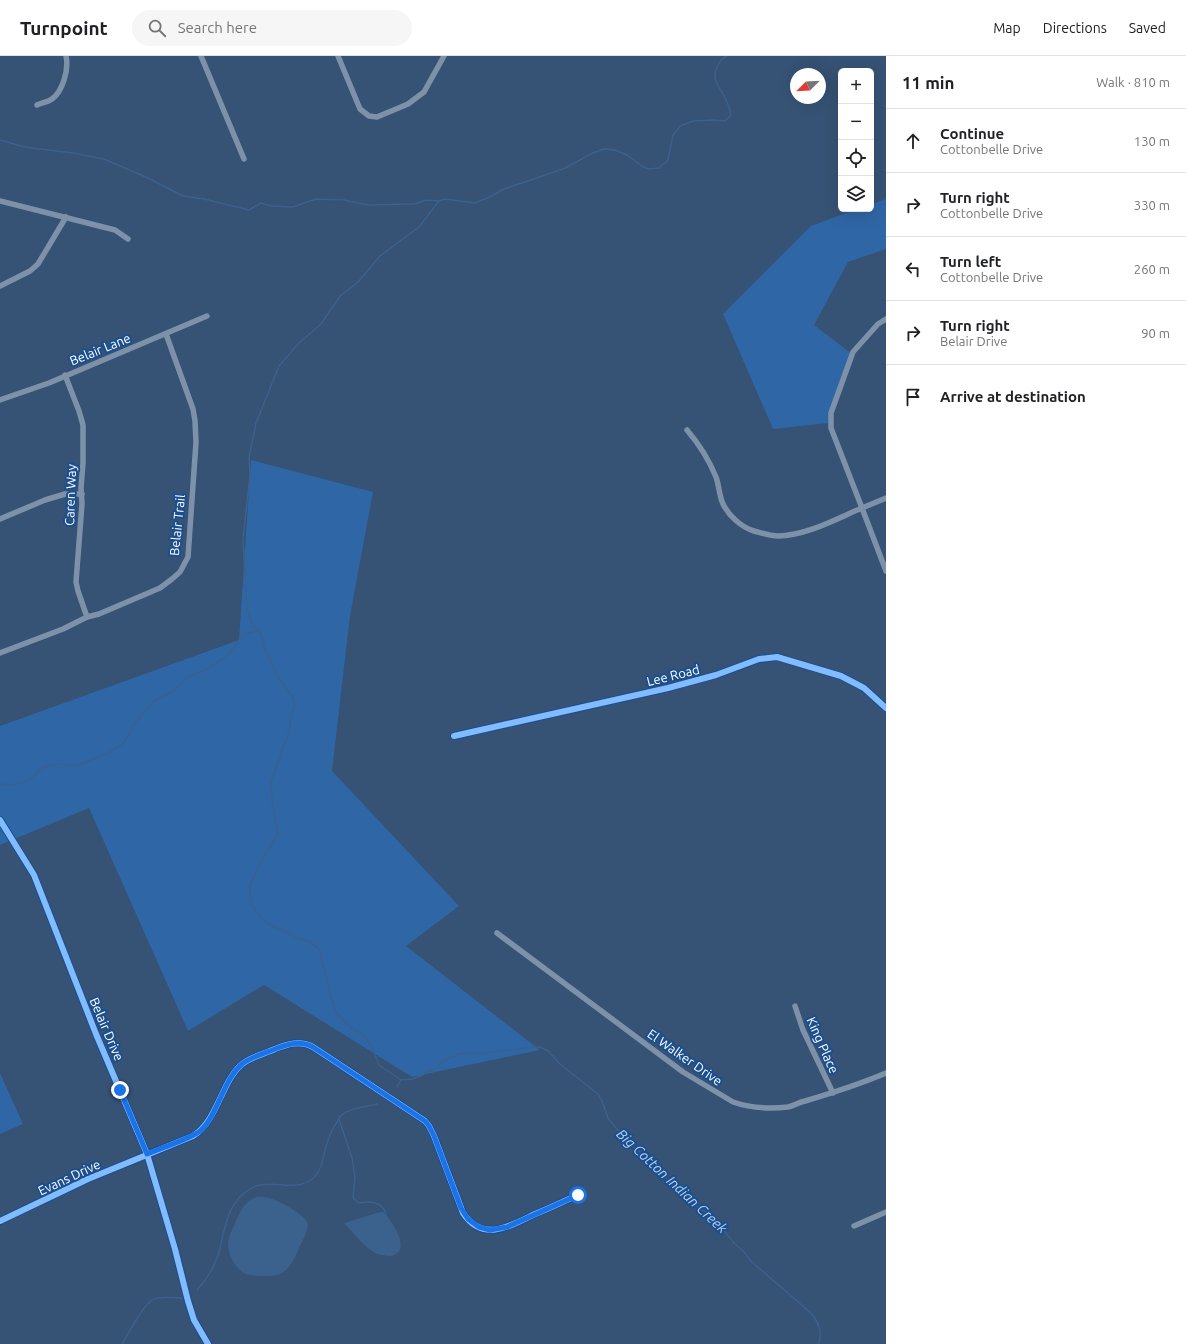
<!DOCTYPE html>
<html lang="en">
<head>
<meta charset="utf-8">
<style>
  :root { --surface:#fff; --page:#f6f6f6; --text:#202124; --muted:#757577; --line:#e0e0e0 }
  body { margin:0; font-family:Ubuntu,sans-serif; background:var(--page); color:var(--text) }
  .controls { position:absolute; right:12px; top:12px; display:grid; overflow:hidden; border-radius:6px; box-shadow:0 4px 16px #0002 }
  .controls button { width:36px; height:36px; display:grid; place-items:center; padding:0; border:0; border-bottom:1px solid var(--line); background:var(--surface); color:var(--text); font:20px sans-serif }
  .compass { position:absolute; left:790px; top:12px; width:36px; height:36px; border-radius:50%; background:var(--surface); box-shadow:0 4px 16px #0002; rotate:246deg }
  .stop { position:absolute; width:12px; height:12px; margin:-9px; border:3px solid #1a73e8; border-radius:50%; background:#fff }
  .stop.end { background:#1a73e8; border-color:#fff; box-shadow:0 1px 4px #0008 }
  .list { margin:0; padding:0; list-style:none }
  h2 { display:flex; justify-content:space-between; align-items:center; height:52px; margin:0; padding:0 16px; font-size:17px }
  h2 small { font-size:13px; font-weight:400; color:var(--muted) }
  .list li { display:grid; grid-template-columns:26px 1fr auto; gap:12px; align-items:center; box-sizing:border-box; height:64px; padding:0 16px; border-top:1px solid var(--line) }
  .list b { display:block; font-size:15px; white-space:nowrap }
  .list p { margin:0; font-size:13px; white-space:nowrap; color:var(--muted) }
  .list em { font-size:13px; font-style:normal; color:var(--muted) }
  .icon { flex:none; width:22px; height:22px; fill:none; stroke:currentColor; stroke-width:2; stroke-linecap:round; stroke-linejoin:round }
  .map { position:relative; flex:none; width:886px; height:1288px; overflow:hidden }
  header { display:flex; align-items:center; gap:24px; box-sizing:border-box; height:56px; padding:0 20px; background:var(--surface); border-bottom:1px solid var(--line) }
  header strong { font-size:19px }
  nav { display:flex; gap:22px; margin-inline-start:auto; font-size:14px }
  .search { width:280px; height:36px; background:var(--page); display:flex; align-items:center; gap:10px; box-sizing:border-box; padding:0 14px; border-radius:22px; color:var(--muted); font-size:15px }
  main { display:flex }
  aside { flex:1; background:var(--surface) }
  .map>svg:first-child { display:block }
  .green { fill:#2f66a5 }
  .water { fill:#3b618d }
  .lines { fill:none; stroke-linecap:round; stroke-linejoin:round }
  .stream { stroke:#3b618d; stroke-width:1.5 }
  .minor { stroke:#7d92a8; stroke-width:5.5 }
  .cycleway-casing { stroke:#1b4f8f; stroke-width:8 }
  .cycleway { stroke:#80bcff; stroke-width:6 }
  .route { stroke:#1a73e8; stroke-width:5 }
  .labels { text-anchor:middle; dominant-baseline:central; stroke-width:4; stroke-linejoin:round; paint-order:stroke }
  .street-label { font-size:13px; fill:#fff; stroke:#1b4f8f }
  .water-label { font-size:14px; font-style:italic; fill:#b5d3f5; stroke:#1b4f8f }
</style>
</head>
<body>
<header>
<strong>Turnpoint</strong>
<div class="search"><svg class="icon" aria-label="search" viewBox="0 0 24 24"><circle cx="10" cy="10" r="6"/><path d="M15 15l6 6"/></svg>Search here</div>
<nav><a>Map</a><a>Directions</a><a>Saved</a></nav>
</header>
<main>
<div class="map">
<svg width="886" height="1288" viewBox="0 0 886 1288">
  <rect width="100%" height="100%" fill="#365274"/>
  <g class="green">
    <polygon points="886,143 886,193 848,206 814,269 852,298 829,367 773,373 723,258 811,170 857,153 871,153 871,148"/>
    <polygon points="251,404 373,436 350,560 332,715 459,850 406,890 540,994 412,1021 264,929 188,975 89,752 0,789 0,670 239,584"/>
    <polygon points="0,1017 23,1068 0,1078"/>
  </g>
  <g class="water">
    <path d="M257,1141C262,1141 267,1141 272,1143C280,1145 303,1158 307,1166C310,1173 302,1186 299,1192C296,1200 290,1213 282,1217C277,1220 271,1220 265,1220C258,1220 249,1220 244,1217C235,1212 228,1199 228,1188C228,1181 233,1172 236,1165C241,1154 245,1145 257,1141Z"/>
    <path d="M380,1156H383C392,1164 414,1197 390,1200C385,1200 380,1199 375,1197C365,1192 352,1175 344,1167Z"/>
  </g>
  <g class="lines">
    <g class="stream">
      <path d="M727,0C722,2 721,4 718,9C709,25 722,32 727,46C729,50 730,55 731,59L725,65L712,64L694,65L680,70L673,79L668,104L659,112L648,113L642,110L627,99L615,94L604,93L593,97L563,113L504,133L492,140L475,147L445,143L439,145L419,171L380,200L358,226L340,240L321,268L299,287L279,310L256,367L249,402L250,419L243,484L247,554L254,571L259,574L265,593L278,621L292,640L295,649L291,659L289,676L271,726L272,745L278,778L258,811L250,831L251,848L262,863L272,870L282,874L297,882L310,886L319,893L335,955L348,969L363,979L371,989L379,1009L401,1024L412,1023L420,1020L436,1012L445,1004L459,998L468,997H484L533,991H540L548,995L560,1008L598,1038L602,1045L608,1062L623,1081L640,1096L650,1108L675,1130L683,1140L714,1162L734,1187L744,1196L752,1206L812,1258C819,1268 823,1277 818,1288"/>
      <polyline points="0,84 24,91 73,97 104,103 148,122 183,140 204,143 249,154 261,147 271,150 293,151 316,143 344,144 368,149 414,148 426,144 439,145"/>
      <polyline points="0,728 12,729 29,725 40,713 51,709 62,708 76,710 108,697 124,687 135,667 155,644 175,634 188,621 207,613 224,602 233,593 238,585 243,579 259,574"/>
      <polyline points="397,1031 401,1024"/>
      <path d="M339,1063L352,1102L355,1122L353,1142L359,1147C370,1145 383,1145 386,1159"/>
      <path d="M197,1234C208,1222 216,1208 220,1192C224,1175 227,1155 239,1142C264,1114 290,1140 312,1123C323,1114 323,1099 327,1087C330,1078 334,1070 339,1063C341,1059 339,1060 343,1058C353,1051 366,1051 377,1048"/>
      <path d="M122,1288C128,1278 143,1249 152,1244C158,1240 176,1242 183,1242"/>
    </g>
    <g class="minor">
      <polyline points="201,0 244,103"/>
      <polyline points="338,0 360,53 369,60 377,61 408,48 424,36 444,0"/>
      <path d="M37,49C41,47 48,46 52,43C63,35 69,13 66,0"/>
      <polyline points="0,145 115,174 128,183"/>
      <polyline points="0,230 30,215 38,208 66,161"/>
      <polyline points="886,263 878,268 853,296 831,357 831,372 862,452 886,442"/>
      <polyline points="65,319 79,355 83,369 83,407 81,432 82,448 76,526 78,535 87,561"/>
      <polyline points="0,344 49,327 207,260"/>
      <path d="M687,374C699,388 709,404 716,421C719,429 719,439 723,448C729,460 741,471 754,475C762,477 770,480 778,480C806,480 838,462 862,452L886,515"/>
      <polyline points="0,463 45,444 65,438 82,438"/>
      <polyline points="0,597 63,573 87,561 99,558 160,532 172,523 180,516 188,501 196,386 195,365 193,353 166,278"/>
      <polyline points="454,680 668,632 716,619 759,603 777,601 841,620 864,632 886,652"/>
      <polyline points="0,764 34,819 96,978 147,1098 175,1193 188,1245 194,1264 208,1288"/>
      <path d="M497,877L683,1016L733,1046C750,1052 770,1053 788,1051C794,1050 799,1046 805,1045C832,1037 860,1028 886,1017"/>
      <polyline points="795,950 803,974 833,1037"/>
      <path d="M0,1165L88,1123L193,1080C218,1064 221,1027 241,1009C250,1001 264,998 275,993C288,988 300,984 313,991L425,1065L429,1070L434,1080L463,1157C483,1187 510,1170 535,1158C550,1152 564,1145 578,1139"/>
      <polyline points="854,1170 886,1156"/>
    </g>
    <g class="cycleway-casing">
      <g id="cycleway">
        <polyline points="454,680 668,632 716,619 759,603 777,601 841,620 864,632 886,652"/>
        <polyline points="0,764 34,819 96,978 147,1098 175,1193 188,1245 194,1264 208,1288"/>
        <path d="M0,1165L88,1123L193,1080C218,1064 221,1027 241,1009C250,1001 264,998 275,993C288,988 300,984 313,991L425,1065L429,1070L434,1080L463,1157C483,1187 510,1170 535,1158C550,1152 564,1145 578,1139"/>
      </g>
    </g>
    <use href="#cycleway" class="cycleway"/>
  </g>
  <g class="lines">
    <path class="route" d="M120,1034L147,1098C161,1092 190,1083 200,1075C218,1059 223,1024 242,1008C251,1001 265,997 275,993C288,988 300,984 313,991L425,1065L429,1070L434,1080L461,1152L468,1163L479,1171L490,1174L507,1171L578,1139"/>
  </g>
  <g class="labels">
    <g class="street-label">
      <text transform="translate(100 293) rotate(-22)">Belair Lane</text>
      <text transform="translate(70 439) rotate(-88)">Caren Way</text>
      <text transform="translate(177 469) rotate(-84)">Belair Trail</text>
      <text transform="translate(673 619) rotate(-14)">Lee Road</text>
      <text transform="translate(107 973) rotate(67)">Belair Drive</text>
      <text transform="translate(823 989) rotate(66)">King Place</text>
      <text transform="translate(685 1001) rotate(35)">El Walker Drive</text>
      <text transform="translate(69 1121) rotate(-25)">Evans Drive</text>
    </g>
    <g class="water-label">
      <text transform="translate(672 1125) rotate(43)">Big Cotton Indian Creek</text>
    </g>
  </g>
</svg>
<div class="controls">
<button>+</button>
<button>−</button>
<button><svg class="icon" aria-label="locate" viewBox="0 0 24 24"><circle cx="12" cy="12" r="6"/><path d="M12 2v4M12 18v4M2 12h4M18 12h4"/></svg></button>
<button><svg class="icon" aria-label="layers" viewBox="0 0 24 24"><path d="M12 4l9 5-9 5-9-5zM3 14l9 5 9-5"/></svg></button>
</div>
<svg class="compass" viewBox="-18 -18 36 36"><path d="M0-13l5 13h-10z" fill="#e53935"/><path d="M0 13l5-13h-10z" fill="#757577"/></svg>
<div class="stop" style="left:578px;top:1139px"></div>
<div class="stop end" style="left:120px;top:1034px"></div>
</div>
<aside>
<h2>11 min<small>Walk · 810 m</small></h2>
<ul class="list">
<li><svg class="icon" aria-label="ahead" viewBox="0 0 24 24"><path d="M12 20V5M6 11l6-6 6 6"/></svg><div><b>Continue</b><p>Cottonbelle Drive</p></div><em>130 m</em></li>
<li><svg class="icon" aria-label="right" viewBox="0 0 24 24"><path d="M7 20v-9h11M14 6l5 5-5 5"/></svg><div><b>Turn right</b><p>Cottonbelle Drive</p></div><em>330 m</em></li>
<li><svg class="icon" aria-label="left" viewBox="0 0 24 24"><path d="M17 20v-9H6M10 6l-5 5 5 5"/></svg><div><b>Turn left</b><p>Cottonbelle Drive</p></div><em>260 m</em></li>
<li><svg class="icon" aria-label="right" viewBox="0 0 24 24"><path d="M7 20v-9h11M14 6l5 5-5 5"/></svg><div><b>Turn right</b><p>Belair Drive</p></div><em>90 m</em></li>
<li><svg class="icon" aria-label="arrive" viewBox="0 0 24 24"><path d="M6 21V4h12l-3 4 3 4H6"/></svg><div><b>Arrive at destination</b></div></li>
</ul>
</aside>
</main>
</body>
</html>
